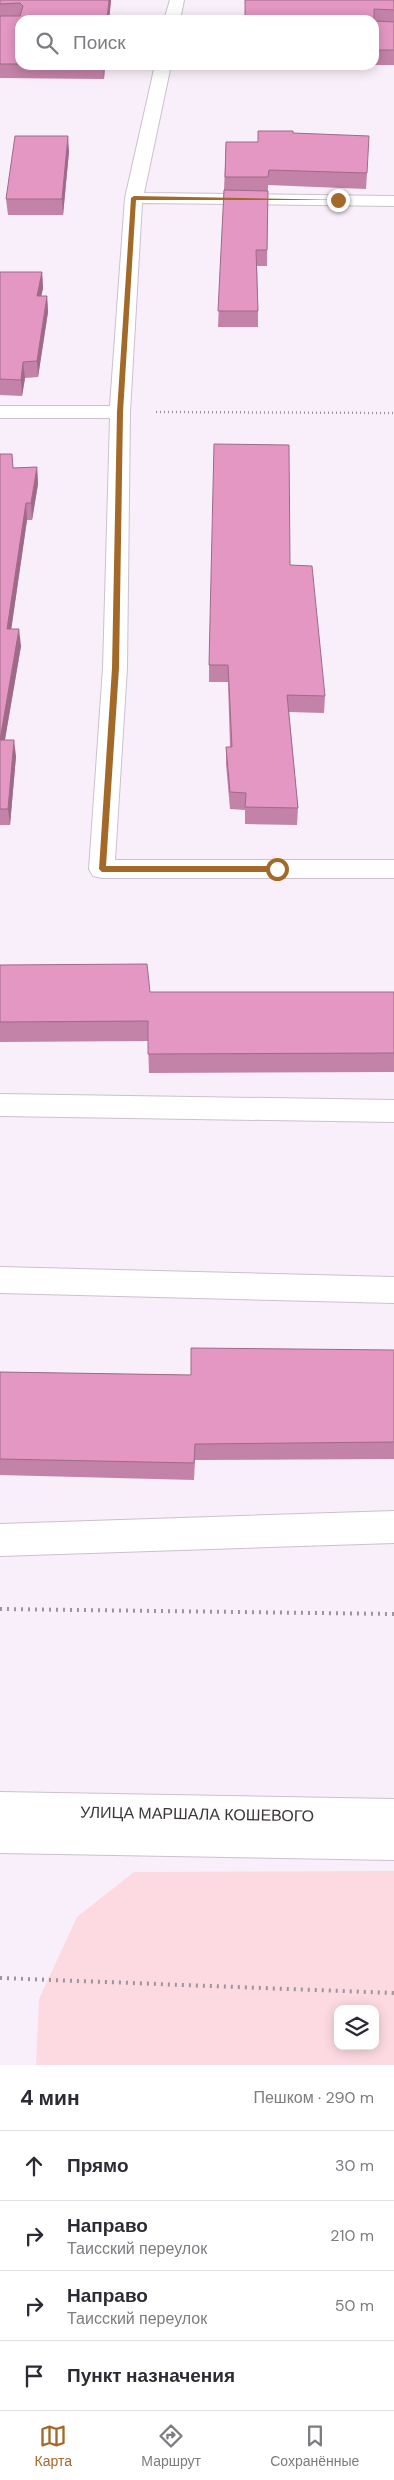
<!DOCTYPE html>
<html lang="ru">
<head>
<meta charset="utf-8">
<style>
  :root { --surface:#fff; --page:#f7f7f7; --text:#2b2b33; --muted:#7c7c81; --line:#e1e1e2; --accent:#a36929 }
  body { margin:0; font-family:"DM Sans",sans-serif; background:var(--page); color:var(--text) }
  .controls { position:absolute; right:15px; bottom:15px; display:grid; overflow:hidden; border-radius:10px; box-shadow:0 2px 12px #0003 }
  .controls button { width:45px; height:45px; display:grid; place-items:center; padding:0; border:0; border-bottom:1px solid var(--line); background:var(--surface); color:var(--text); font:25px sans-serif }
  .stop { position:absolute; width:15px; height:15px; margin:-11px; border:4px solid #a36929; border-radius:50%; background:#fff }
  .stop.end { background:#a36929; border-color:#fff; box-shadow:0 1px 5px #0008 }
  .list { margin:0; padding:0; list-style:none }
  h2 { display:flex; justify-content:space-between; align-items:center; height:65px; margin:0; padding:0 20px; font-size:21px }
  h2 small { font-size:16px; font-weight:400; color:var(--muted) }
  .list li { display:grid; grid-template-columns:32px 1fr auto; gap:15px; align-items:center; box-sizing:border-box; height:70px; padding:0 20px; border-top:1px solid var(--line) }
  .list b { display:block; font-size:19px; white-space:nowrap }
  .list p { margin:0; font-size:16px; white-space:nowrap; color:var(--muted) }
  .list em { font-size:16px; font-style:normal; color:var(--muted) }
  .icon { flex:none; width:28px; height:28px; fill:none; stroke:currentColor; stroke-width:2; stroke-linecap:round; stroke-linejoin:round }
  .map { position:relative; flex:none; width:394px; height:2065px; overflow:hidden }
  .search { position:absolute; background:var(--surface); box-shadow:0 2px 12px #0003; left:15px; right:15px; top:15px; height:55px; display:flex; align-items:center; gap:12px; box-sizing:border-box; padding:0 18px; border-radius:15px; color:var(--muted); font-size:19px }
  .sheet { height:345px; background:var(--surface) }
  nav { display:flex; justify-content:space-around; align-items:center; box-sizing:border-box; height:70px; border-top:1px solid var(--line); background:var(--surface); font-size:14px; color:var(--muted) }
  nav a { display:grid; justify-items:center; gap:2px }
  nav .on { color:var(--accent) }
  .map>svg:first-child { display:block }
  .green { fill:#fddae1; fill-rule:evenodd }
  .lines { fill:none; stroke-linecap:round; stroke-linejoin:round }
  .minor-casing { stroke:#cbc1cc; stroke-width:2 }
  .path-far1 { stroke:#9b949c; stroke-width:2.5; stroke-dasharray:1 3; stroke-linecap:butt }
  .path { stroke:#9b949c; stroke-width:4; stroke-dasharray:2 5; stroke-linecap:butt }
  .minor { fill:#fff; fill-rule:evenodd }
  .wall { fill:#c382a7 }
  .shaded-wall { fill:#9f6a88 }
  .building { fill:#e397c2; stroke:#9f6a88 }
  .route { fill:#a36929 }
  .labels { text-anchor:middle; dominant-baseline:central; stroke-width:4; stroke-linejoin:round; paint-order:stroke }
  .near-street-label { font-size:16px; fill:#3c383c; stroke:#fff }
</style>
</head>
<body>
<div class="map">
<svg width="394" height="2065" viewBox="0 0 394 2065">
  <rect width="100%" height="100%" fill="#f9effa"/>
  <path class="green" d="M394,1871V2065H36L39,1999L77,1917L134,1872ZM338,2009H375V2046H338Z"/>
  <g class="lines">
    <g class="minor-casing">
      <g id="minor">
        <polygon points="170,0 184,0 180,20 164,20"/>
        <polygon points="155,65 171,65 144,193 394,196 394,206 142,203 130,412 127,668 115,860 394,860 394,878 102,878 93,876 89,869 103,668 110,418 0,418 0,406 110,406 125,198"/>
        <polygon points="0,1094 394,1100 394,1122 0,1116"/>
        <polygon points="0,1267 394,1277 394,1303 0,1293"/>
        <polygon points="394,1511 394,1543 0,1556 0,1524"/>
        <polygon points="0,1792 394,1799 394,1860 0,1853"/>
      </g>
    </g>
    <polyline class="path-far1" points="156,412 394,413"/>
    <g class="path">
      <polyline points="0,1609 394,1614"/>
      <polyline points="0,1978 394,1993"/>
    </g>
    <use href="#minor" class="minor"/>
  </g>
  <g class="wall">
    <polygon points="0,0 111,0 109,20 20,20 20,65 105,65 104,79 0,78"/>
    <polygon points="394,0 394,65 374,65 374,20 245,20"/>
    <polygon points="251,65 293,65 293,67 252,69"/>
    <polygon points="293,133 367,173 366,189 268,185 267,266 257,266 258,311 258,327 218,327 224,190 226,142 258,142"/>
    <polygon points="69,151 63,215 8,215 6,199"/>
    <polygon points="0,272 42,272 43,288 41,296 47,296 48,312 38,377 25,378 22,396 0,395"/>
    <polygon points="0,454 14,468 37,467 38,484 32,520 27,520 11,629 21,646 5,740 16,756 10,825 0,825"/>
    <polygon points="290,565 325,696 324,713 289,712 298,808 297,825 245,824 245,810 230,809 226,764 226,747 230,747 228,682 209,682 209,665"/>
    <polygon points="0,965 150,992 394,992 394,1072 149,1073 148,1041 0,1042"/>
    <polygon points="394,1350 394,1459 195,1460 194,1480 0,1475 0,1372 191,1375"/>
  </g>
  <g class="shaded-wall">
    <polygon points="109,0 111,0 109,20 107,20"/>
    <polygon points="103,65 105,65 104,79"/>
    <polygon points="68,136 69,151 63,215 62,199"/>
    <polygon points="42,272 43,288 38,312 37,296"/>
    <polygon points="47,296 48,312 38,377 37,361"/>
    <polygon points="23,362 25,378 22,396 21,380"/>
    <polygon points="37,467 38,484 32,520 31,503"/>
    <polygon points="26,503 27,520 9,645 7,629"/>
    <polygon points="19,629 21,646 2,756 0,740"/>
    <polygon points="14,740 16,756 10,825 8,809"/>
  </g>
  <g class="building">
    <polygon points="0,0 109,0 107,20 20,20 20,64 0,64 0,16 20,16 23,6 20,3 0,4"/>
    <polygon points="245,0 394,0 394,10 374,9 374,20 245,20"/>
    <polygon points="374,21 394,22 394,50 374,50"/>
    <polygon points="258,131 293,131 293,133 369,136 367,173 269,170 268,177 225,177 226,142 258,142"/>
    <polygon points="15,136 68,136 62,199 6,199"/>
    <polygon points="224,190 268,191 267,250 256,250 258,311 218,311"/>
    <polygon points="0,272 42,272 37,296 47,296 37,361 23,362 21,380 0,379"/>
    <polygon points="214,444 289,445 290,565 312,566 325,696 287,695 298,808 245,807 246,793 230,792 226,747 232,747 228,665 209,665"/>
    <polygon points="0,454 12,454 13,468 37,467 31,503 26,503 7,629 19,629 0,740"/>
    <polygon points="0,740 14,740 8,809 0,809"/>
    <polygon points="147,964 150,992 394,992 394,1053 148,1054 148,1021 0,1022 0,965"/>
    <polygon points="191,1348 394,1350 394,1442 195,1444 194,1463 0,1459 0,1372 191,1375"/>
  </g>
  <polygon class="route" points="134,196 341,200 136,200 123,412 119,668 106,866 277,866 281,869 277,872 102,872 99,869 112,668 117,412 131,198"/>
  <g class="labels">
    <g class="near-street-label">
      <text transform="translate(197 1814) rotate(1)">УЛИЦА МАРШАЛА КОШЕВОГО</text>
    </g>
  </g>
</svg>
<div class="controls">
<button><svg class="icon" aria-label="layers" viewBox="0 0 24 24"><path d="M12 4l9 5-9 5-9-5zM3 14l9 5 9-5"/></svg></button>
</div>
<div class="stop" style="left:277px;top:869px"></div>
<div class="stop end" style="left:338px;top:200px"></div>
<div class="search"><svg class="icon" aria-label="search" viewBox="0 0 24 24"><circle cx="10" cy="10" r="6"/><path d="M15 15l6 6"/></svg>Поиск</div>
</div>
<section class="sheet">
<h2>4 мин<small>Пешком · 290 m</small></h2>
<ul class="list">
<li><svg class="icon" aria-label="ahead" viewBox="0 0 24 24"><path d="M12 20V5M6 11l6-6 6 6"/></svg><div><b>Прямо</b></div><em>30 m</em></li>
<li><svg class="icon" aria-label="right" viewBox="0 0 24 24"><path d="M7 20v-9h11M14 6l5 5-5 5"/></svg><div><b>Направо</b><p>Таисский переулок</p></div><em>210 m</em></li>
<li><svg class="icon" aria-label="right" viewBox="0 0 24 24"><path d="M7 20v-9h11M14 6l5 5-5 5"/></svg><div><b>Направо</b><p>Таисский переулок</p></div><em>50 m</em></li>
<li><svg class="icon" aria-label="arrive" viewBox="0 0 24 24"><path d="M6 21V4h12l-3 4 3 4H6"/></svg><div><b>Пункт назначения</b></div></li>
</ul>
</section>
<nav>
<a class="on"><svg class="icon" aria-label="map" viewBox="0 0 24 24"><path d="M3 6l6-2 6 2 6-2v14l-6 2-6-2-6 2zM9 4v14M15 6v14"/></svg>Карта</a>
<a><svg class="icon" aria-label="directions" viewBox="0 0 24 24"><path d="M12 3l9 9-9 9-9-9zM9 14v-3h6M13 9l2 2-2 2"/></svg>Маршрут</a>
<a><svg class="icon" aria-label="saved" viewBox="0 0 24 24"><path d="M7 4h10v16l-5-4-5 4z"/></svg>Сохранённые</a>
</nav>
</body>
</html>
